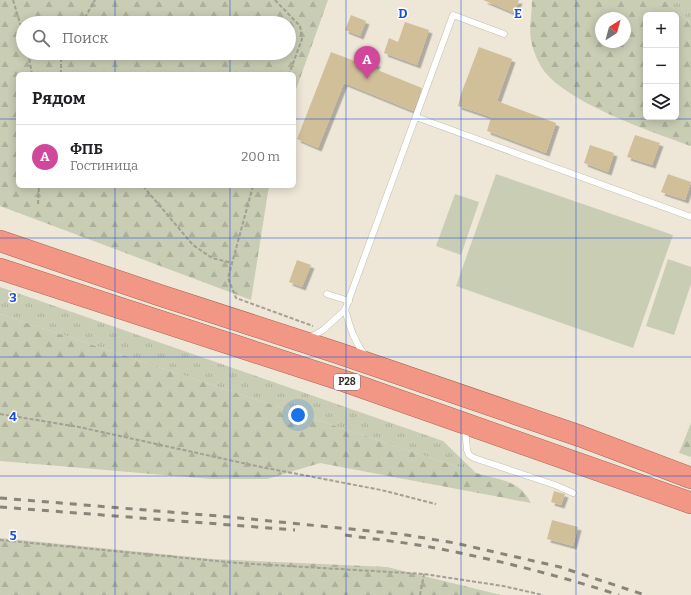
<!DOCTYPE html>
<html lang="ru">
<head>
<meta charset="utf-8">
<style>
  :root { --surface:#fff; --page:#f2f2f2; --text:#202124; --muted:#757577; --line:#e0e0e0; --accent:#2b5c7a }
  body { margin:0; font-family:Bitter,serif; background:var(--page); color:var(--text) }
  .controls { position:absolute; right:12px; top:12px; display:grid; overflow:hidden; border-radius:6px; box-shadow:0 2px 10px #0003 }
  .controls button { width:36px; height:36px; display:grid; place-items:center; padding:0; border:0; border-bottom:1px solid var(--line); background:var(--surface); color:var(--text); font:20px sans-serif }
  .compass { position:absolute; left:595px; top:12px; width:36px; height:36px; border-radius:50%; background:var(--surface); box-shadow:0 2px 10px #0003; rotate:36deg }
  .you { position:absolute; left:298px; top:415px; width:14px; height:14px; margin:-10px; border:3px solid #fff; border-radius:50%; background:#1a73e8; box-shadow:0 0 0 6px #1a73e833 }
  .badge { display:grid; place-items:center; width:26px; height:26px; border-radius:50%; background:var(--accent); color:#fff; font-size:13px; font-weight:700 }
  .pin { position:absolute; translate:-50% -33px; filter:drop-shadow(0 1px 2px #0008) }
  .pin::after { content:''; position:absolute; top:21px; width:14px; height:12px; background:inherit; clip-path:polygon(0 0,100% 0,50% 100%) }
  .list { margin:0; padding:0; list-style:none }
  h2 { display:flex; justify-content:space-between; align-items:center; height:52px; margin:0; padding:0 16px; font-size:17px }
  h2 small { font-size:13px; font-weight:400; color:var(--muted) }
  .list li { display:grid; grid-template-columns:26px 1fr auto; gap:12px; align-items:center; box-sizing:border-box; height:64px; padding:0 16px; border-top:1px solid var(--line) }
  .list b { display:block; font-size:15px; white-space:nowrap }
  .list p { margin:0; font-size:13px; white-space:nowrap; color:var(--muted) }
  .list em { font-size:13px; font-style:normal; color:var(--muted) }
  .icon { flex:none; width:22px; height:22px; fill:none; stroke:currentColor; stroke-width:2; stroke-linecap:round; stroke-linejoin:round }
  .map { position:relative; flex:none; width:691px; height:595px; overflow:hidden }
  .search { position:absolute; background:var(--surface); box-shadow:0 2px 10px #0003; left:16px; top:16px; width:280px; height:44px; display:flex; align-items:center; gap:10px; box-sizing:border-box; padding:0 14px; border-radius:22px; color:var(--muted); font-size:15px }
  .panel { position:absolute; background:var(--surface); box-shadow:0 2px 10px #0003; left:16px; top:72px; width:280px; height:116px; border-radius:6px }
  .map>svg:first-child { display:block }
  .grass { fill:url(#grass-tufts) }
  .forest { fill:url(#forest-firs); fill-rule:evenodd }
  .green { fill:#c9cdb4 }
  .building { fill:#d1bf99; filter:url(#shadow) }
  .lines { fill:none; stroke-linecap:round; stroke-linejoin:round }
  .service-casing { stroke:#c5bfb1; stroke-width:7 }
  .trunk-casing { stroke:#ac6251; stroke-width:22 }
  .path { stroke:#a49f94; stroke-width:2; stroke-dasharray:4 2; stroke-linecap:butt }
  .service { stroke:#fff; stroke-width:6 }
  .trunk { stroke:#f29786; stroke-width:21 }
  .rail { stroke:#88847a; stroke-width:3; stroke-dasharray:7 7; stroke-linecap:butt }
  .grid { fill:none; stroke:#1d4ed8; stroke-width:1; stroke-opacity:0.55 }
  .labels { text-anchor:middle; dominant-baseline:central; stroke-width:3; stroke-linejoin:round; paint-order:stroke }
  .shield { fill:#fff; stroke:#6f6d69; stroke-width:1 }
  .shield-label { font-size:10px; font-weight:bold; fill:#312f29 }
  .grid-label { font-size:13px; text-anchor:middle; font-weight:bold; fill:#1d4ed8; stroke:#fff; stroke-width:3; stroke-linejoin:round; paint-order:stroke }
</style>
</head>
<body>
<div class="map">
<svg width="691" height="595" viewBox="0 0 691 595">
  <defs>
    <pattern id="grass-tufts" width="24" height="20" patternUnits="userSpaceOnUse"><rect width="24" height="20" fill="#c9cdb4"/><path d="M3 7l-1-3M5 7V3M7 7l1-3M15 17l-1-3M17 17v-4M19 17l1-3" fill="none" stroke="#adb09b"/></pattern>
    <pattern id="forest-firs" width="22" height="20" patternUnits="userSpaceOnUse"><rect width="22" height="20" fill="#c9cdb4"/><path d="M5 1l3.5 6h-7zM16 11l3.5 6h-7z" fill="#adb09b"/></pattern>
    <filter id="shadow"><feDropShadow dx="3.5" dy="3.5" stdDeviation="0" flood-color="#0004"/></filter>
  </defs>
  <rect width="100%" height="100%" fill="#eee7d8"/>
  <g class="grass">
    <polygon points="664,0 691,0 691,24 688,21"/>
    <polygon points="0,287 443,441 476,473 0,314"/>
  </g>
  <g class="forest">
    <path d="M0,0H328L294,95V74H18V186H269L251,300L0,206ZM23,23H289V53H23Z"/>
    <path d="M532,0H664L688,21L691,24V146C652,132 564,102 542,68C538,62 534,52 532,45C528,30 532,15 532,0ZM646,15H676V117H646ZM601,18H625V42H601Z"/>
    <path d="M0,314L476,473C499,480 520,480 531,503L320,463L267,479H211L0,461Z"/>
    <polygon points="691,423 691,457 679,453"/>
    <polygon points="0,538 212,559 387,567 501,595 0,595"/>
  </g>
  <g class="green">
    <polygon points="496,174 673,235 633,348 456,286"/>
    <polygon points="455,194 479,202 461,255 436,246"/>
    <polygon points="668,259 691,267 691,284 674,335 646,326"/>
  </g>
  <g class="building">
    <polygon points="483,0 519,0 514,13"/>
    <polygon points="351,15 366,21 360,36 345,30"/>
    <polygon points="405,22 429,30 417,65 384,53 389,38 398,42"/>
    <polygon points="479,47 512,59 497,101 556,123 546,153 487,131 491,117 458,106 461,94"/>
    <polygon points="331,52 360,63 362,57 377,63 375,69 422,88 413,111 344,83 318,148 297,139"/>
    <polygon points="635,135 660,143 652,165 627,157"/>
    <polygon points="590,145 614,153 608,172 584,163"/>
    <polygon points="668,174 691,182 685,200 661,192"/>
    <polygon points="297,260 311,265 302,287 289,282"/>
    <polygon points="554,491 565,494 561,505 551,502"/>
    <polygon points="552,520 578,527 573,546 547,539"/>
  </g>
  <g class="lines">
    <g class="service-casing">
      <g id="service">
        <polyline points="416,117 691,217"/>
        <polyline points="327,294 349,301"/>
        <path d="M345,310C350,327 354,341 365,355"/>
        <polyline points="309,338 323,330 345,310 453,15 504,34"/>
        <polyline points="465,428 467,450 469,455 474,458 555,485 573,493"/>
      </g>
    </g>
    <g class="trunk-casing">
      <g id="trunk">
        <polyline points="0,241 159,295 338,353 580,436 691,478"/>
        <polyline points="0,269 344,381 691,503"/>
      </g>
    </g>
    <g class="path">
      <polyline points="13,0 23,33"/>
      <polyline points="275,0 300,26 302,39 289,74"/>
      <polyline points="82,23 95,0"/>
      <polyline points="28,53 32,74"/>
      <polyline points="61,74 61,60 65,53"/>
      <polyline points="143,186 193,245 212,258 232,263"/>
      <polyline points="253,186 228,278 236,298 313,326"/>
      <polyline points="38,204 39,186"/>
      <polyline points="0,414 79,427 261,467 381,490 436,504"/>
      <polyline points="0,540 237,563 424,574 503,586 543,595"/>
      <polyline points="420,595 424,574"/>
    </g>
    <use href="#service" class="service"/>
    <use href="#trunk" class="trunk"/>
    <g class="rail">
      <polyline points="0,498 230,517 400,534 455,543 560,567 645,595"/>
      <polyline points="0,507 295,530"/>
      <path d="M345,535C373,539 402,542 430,547C494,559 557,575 619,595"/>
    </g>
  </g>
  <path class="grid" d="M115,0V23M230,0V23M346,0V595M461,0V595M576,0V595M115,53V74M230,53V74M0,119H18M294,119H691M115,186V595M230,186V595M0,238H691M0,357H691M0,476H691"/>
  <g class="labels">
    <rect class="shield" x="334" y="374" width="26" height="16" rx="3"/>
    <g class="shield-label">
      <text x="347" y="382">Р28</text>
    </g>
  </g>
  <g class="grid-label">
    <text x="403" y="18">D</text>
    <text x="518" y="18">E</text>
    <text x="13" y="302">3</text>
    <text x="13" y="421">4</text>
    <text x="13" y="540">5</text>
  </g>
</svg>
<div class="controls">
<button>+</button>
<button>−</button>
<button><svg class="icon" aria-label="layers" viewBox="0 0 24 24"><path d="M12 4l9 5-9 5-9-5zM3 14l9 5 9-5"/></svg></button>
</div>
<svg class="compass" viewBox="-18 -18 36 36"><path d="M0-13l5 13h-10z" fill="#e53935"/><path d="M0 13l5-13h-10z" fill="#757577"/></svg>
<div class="you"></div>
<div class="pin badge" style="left:367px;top:79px;background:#d1479c">A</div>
<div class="search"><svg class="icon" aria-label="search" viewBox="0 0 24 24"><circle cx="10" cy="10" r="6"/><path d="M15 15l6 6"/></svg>Поиск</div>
<section class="panel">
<h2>Рядом<small></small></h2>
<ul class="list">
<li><span class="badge" style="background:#d1479c">A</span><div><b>ФПБ</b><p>Гостиница</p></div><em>200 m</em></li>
</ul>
</section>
</div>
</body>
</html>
